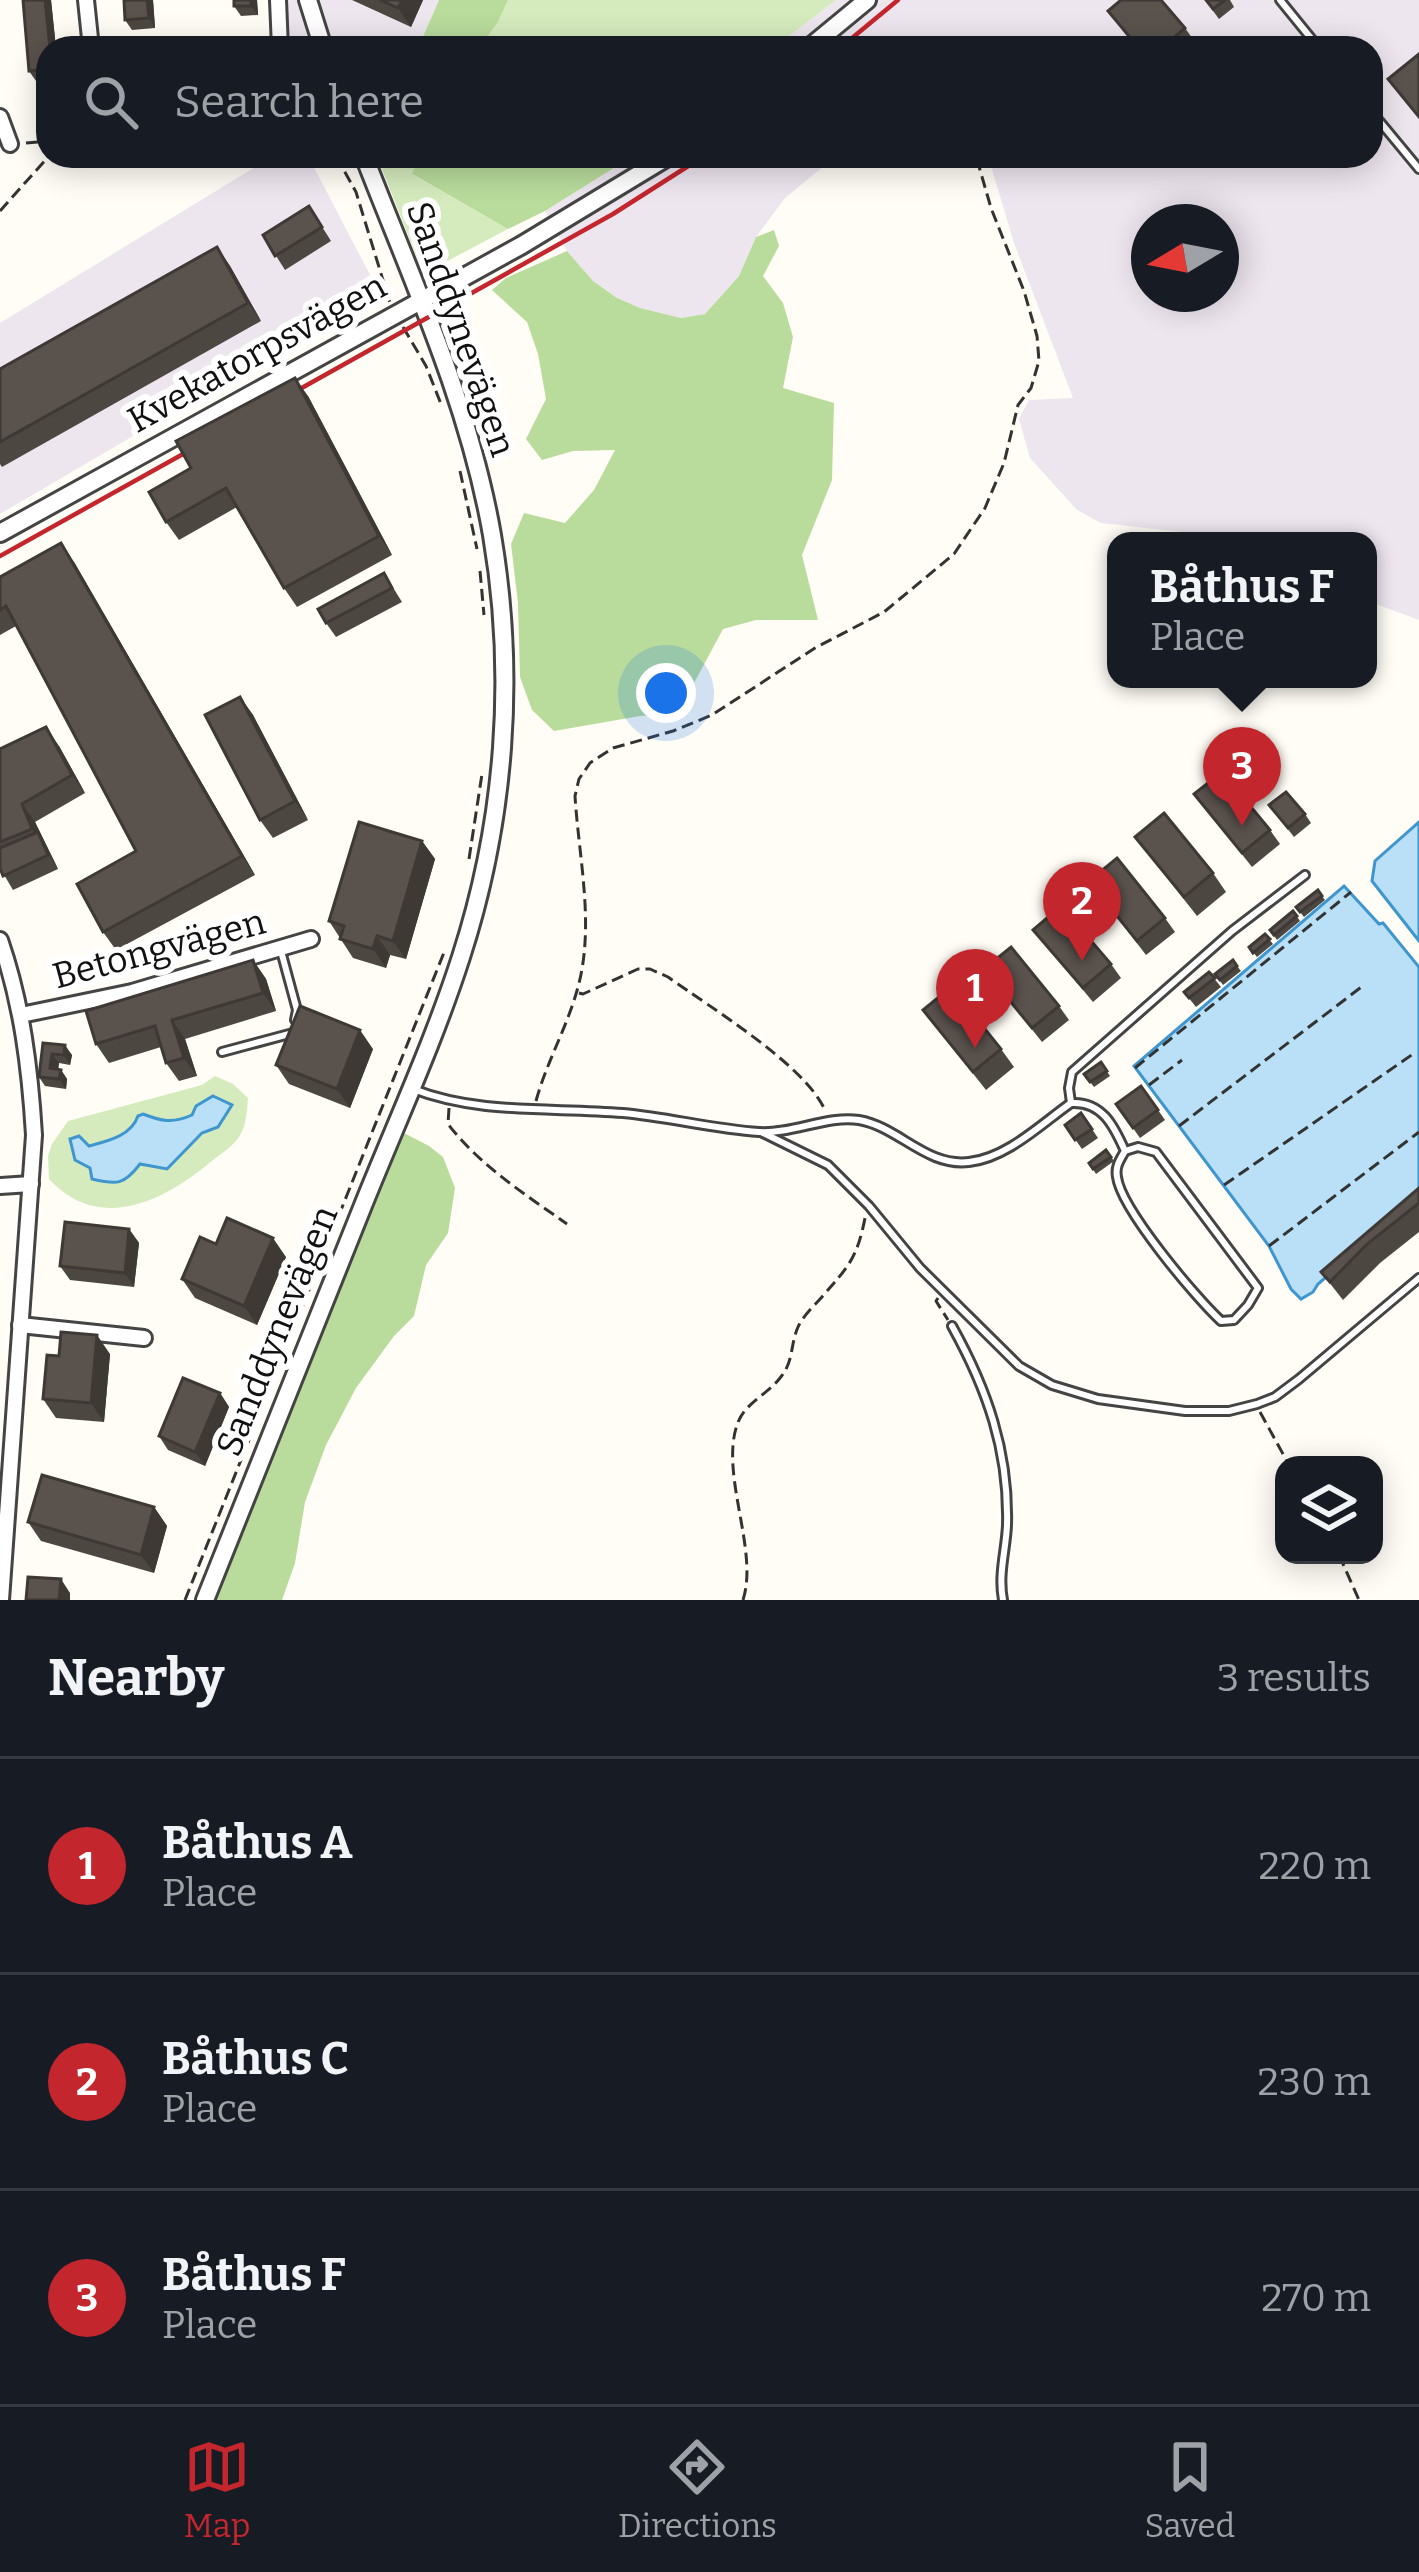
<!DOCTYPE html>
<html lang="en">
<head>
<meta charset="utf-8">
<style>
  :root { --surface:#171b24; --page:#20242c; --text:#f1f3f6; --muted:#9ea1a6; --line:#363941; --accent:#c4262e }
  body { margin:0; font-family:Bitter,serif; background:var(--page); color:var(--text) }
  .controls { position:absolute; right:36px; bottom:36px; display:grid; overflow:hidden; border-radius:24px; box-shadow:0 6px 30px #0003 }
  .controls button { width:108px; height:108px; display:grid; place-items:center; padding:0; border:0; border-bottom:3px solid var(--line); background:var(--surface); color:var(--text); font:60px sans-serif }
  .compass { position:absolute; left:1131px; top:204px; width:108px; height:108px; border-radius:50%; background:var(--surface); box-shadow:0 6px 30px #0003; rotate:260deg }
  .you { position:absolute; left:666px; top:693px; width:42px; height:42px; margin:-30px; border:9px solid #fff; border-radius:50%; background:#1a73e8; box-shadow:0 0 0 18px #1a73e833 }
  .badge { display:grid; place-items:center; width:78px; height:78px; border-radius:50%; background:var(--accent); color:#fff; font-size:39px; font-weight:700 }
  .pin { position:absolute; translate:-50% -99px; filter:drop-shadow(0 3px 6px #0008) }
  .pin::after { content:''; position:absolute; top:63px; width:42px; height:36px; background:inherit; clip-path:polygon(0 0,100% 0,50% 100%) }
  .popup { position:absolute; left:1107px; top:532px; width:270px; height:156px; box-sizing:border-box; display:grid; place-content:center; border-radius:24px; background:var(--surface); filter:drop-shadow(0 3px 9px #0005); font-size:39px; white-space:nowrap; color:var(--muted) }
  .popup b { font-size:45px; color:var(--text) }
  .popup::after { content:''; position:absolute; left:50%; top:100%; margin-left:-24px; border:24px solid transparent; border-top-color:var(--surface) }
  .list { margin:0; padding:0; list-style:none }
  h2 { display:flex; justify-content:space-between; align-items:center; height:156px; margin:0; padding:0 48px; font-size:51px }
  h2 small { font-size:39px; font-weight:400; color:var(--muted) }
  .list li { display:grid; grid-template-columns:78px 1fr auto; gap:36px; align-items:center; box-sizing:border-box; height:216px; padding:0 48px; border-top:3px solid var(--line) }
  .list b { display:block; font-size:45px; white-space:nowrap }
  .list p { margin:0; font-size:39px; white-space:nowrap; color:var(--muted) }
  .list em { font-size:39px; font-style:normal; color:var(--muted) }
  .icon { flex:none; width:66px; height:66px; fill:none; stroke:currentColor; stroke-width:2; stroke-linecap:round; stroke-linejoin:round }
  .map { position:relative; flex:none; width:1419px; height:1600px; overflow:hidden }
  .search { position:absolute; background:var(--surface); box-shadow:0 6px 30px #0003; left:36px; right:36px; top:36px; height:132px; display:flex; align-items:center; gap:30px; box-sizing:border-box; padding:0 42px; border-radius:36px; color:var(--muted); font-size:45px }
  .sheet { height:804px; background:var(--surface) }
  nav { display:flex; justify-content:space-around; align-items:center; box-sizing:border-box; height:168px; border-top:3px solid var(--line); background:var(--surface); font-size:33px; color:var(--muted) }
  nav a { display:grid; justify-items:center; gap:6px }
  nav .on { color:var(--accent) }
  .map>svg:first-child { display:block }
  .industrial { fill:#eee6ef; fill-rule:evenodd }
  .green { fill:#d5ebbd; fill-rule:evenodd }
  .forest { fill:#b9dc9c }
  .water { fill:#b9e0f7; stroke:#3f96cf; stroke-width:3 }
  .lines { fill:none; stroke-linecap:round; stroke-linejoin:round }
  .service-casing { stroke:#444; stroke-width:12 }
  .minor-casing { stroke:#444; stroke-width:20 }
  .tertiary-casing { stroke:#444; stroke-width:22 }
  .path { stroke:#333; stroke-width:3; stroke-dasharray:12 6; stroke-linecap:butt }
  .service { stroke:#fff; stroke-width:6 }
  .minor { stroke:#fff; stroke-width:14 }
  .tertiary { stroke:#fff; stroke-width:16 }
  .rail { stroke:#c4262e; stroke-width:4.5 }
  .wall { fill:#4d4742 }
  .shaded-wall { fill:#3f3936 }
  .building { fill:#5a524d; stroke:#3f3936; stroke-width:3 }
  .labels { text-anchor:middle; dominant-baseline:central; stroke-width:12; stroke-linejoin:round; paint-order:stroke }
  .street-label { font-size:36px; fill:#111; stroke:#fff }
</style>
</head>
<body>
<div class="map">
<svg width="1419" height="1600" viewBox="0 0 1419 1600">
  <rect width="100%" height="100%" fill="#fffdf5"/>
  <g class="industrial">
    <polygon points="287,0 439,0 418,48 288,48"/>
    <path d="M836,0H1419V620L1368,601V541H1211L1191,533L1101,523L1077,510L1030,458L1019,419L1029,400L1073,398L1014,243L988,156H1371V48H774ZM1149,222H1221V294H1149Z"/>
    <polygon points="273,156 308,156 379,292 0,514 0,323"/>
    <polygon points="633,156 836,156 785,198 756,237 739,276 705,314 680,318 640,308 617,298 593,281 567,251 545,211"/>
  </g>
  <g class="green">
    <polygon points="508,0 836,0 774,48 479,48 498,22"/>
    <polygon points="377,156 420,156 413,175 508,229 434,268 425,265 417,258"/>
    <path d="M215,1076L233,1084L248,1098C247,1112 246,1130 236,1141C228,1150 216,1157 207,1165C160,1203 98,1232 49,1179L48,1156L52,1144L68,1121L202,1085ZM147,1114C161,1126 177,1122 192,1115L218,1126C205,1132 196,1141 183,1147C171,1153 156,1155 144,1162C128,1172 135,1179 111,1183L91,1168L79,1136L89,1146C112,1139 129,1131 147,1114Z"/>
  </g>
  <g class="forest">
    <polygon points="439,0 508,0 498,22 479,48 418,48"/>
    <polygon points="420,156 633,156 545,211 508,229 412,174"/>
    <polygon points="774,230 779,246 763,276 783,303 793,337 783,388 834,403 832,480 802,555 818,620 756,620 723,629 693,685 665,715 640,716 554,731 532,710 520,677 518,603 511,544 524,513 565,523 594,490 615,450 573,451 542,460 526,439 546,399 538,354 527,322 492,290 506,278 567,251 593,281 617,298 640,308 681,318 705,314 739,276 756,237"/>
    <polygon points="404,1133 429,1146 443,1157 455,1188 448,1233 426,1265 414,1316 394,1336 356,1388 326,1445 305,1502 295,1563 282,1600 216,1600 313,1351"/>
  </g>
  <g class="water">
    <polygon points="1419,822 1419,941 1372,881 1375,861"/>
    <polygon points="1344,886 1379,924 1383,923 1419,967 1419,1197 1318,1284 1313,1292 1301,1299 1291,1289 1269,1246 1134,1066"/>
    <path d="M213,1096L232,1105L218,1127L202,1133L167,1169L140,1164C124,1185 117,1185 92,1179L90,1168L75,1160L70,1139L79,1136L89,1146C108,1141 131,1136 138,1116L143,1114C161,1121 172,1124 192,1115L196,1106Z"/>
  </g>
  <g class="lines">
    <g class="service-casing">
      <g id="service">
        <polyline points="1280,0 1319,48"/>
        <polyline points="1371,111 1419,169"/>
        <polyline points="281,951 297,1010 295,1020"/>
        <polyline points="222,1052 293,1033"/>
        <path d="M413,1089C480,1115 553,1107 623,1113C668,1117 713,1129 759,1132C792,1134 828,1115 859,1120C899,1127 926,1167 969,1162C1007,1158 1041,1124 1071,1103C1102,1101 1114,1126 1125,1151L1138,1147L1156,1152L1258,1288L1248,1305L1234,1320L1221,1321C1196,1298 1121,1209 1117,1177C1115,1166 1120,1160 1125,1151"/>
        <polyline points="1071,1103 1069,1088 1072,1072 1232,931 1305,875"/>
        <polyline points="763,1133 828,1165 869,1206 920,1268 1019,1366 1052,1385 1098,1399 1185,1411 1229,1411 1257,1404 1275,1397 1299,1379 1419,1278"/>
        <path d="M952,1326C987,1389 1009,1451 1007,1525C1006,1550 998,1574 1003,1600"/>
      </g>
    </g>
    <g class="minor-casing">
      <g id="minor">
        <polyline points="86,0 91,48"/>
        <polyline points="278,0 280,48"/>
        <polyline points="0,117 10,144"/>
        <path d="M0,940C22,1004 30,1068 34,1135L1,1600"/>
        <polyline points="21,1015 132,992 311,939"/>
        <polyline points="0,1186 31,1184"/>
        <polyline points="20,1325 144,1338"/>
      </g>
    </g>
    <g class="tertiary-casing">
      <g id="tertiary">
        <polyline points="308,0 323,48"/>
        <polyline points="809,48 867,0"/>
        <polyline points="0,533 522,245 669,156"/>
        <path d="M205,1600C258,1468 311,1335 364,1203C397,1121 434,1041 461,957C505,821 516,676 492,535C469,403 412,280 364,156"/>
      </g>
    </g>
    <g class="path">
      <polyline points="26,143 48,141"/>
      <polyline points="336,156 356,192 390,303"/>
      <polyline points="0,211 49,156"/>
      <polyline points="403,327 426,366 441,404"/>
      <polyline points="460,471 477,549"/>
      <polyline points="480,571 484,615"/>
      <polyline points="469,859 482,774"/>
      <path d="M579,993L583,994L638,969H650L668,977C711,1008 802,1063 824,1108"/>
      <polyline points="1135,1068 1351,892"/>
      <polyline points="1149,1085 1182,1060"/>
      <path d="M536,1101C546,1064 565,1031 576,994C596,930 579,861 575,796L579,779L590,763L613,748L673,731L712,715L815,648L884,612L954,554L985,508L1004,463L1018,405L1031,388L1039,361L1037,336L1024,291L991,208L976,156"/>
      <path d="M449,1108L448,1124C479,1165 526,1195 567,1224"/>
      <polyline points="1179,1126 1364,985"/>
      <polyline points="1224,1185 1413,1054"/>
      <polyline points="1269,1246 1419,1132"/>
      <polyline points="938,1298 936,1301 948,1320"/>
      <polyline points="1260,1412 1289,1465"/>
      <polyline points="1339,1555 1359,1600"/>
      <polyline points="185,1600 445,950"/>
      <path d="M743,1600C759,1551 720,1475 737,1425C744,1403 766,1396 780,1378C794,1362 790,1345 798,1327C803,1316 813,1307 821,1298C848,1267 857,1259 865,1218"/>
    </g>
    <use href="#service" class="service"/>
    <use href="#minor" class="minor"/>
    <use href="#tertiary" class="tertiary"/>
    <g class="rail">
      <polyline points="840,48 898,0"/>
      <polyline points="273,404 613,214 704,156"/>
      <polyline points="0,556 210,439"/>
    </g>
  </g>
  <g class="wall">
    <polygon points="51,0 56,48 48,48 48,79 36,81 29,71"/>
    <polygon points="124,0 153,0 155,28 132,30 125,20"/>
    <polygon points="234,0 257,0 258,15 241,16 234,6"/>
    <polygon points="352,0 423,0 411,27"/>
    <polygon points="1205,0 1230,0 1234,7 1219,19"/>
    <polygon points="1108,11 1185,28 1198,46 1196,48 1136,48"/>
    <polygon points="309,206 331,241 285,270 263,235"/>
    <polygon points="217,247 230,266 261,321 2,467 0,464 0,369"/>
    <polygon points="308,396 392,555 297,607 284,588 237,507 179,540 166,522 191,468"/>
    <polygon points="74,562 255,875 116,950 103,932 136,851 16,626 0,635 0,577"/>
    <polygon points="384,573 402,602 336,637 326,623"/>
    <polygon points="240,697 253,715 308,820 273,838 260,820"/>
    <polygon points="59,746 85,793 35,822 58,869 13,890 0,868 0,749"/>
    <polygon points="1194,794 1270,830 1280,844 1252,867"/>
    <polygon points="1269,805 1305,814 1311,823 1294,837"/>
    <polygon points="1135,837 1213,873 1226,892 1197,916"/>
    <polygon points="422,841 435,859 406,959 390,955 386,968 353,958 329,921"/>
    <polygon points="1089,881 1165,918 1175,932 1146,955"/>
    <polygon points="1322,896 1325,900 1304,917 1296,907"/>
    <polygon points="1293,911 1300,921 1277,940 1270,930"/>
    <polygon points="1033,930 1111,964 1121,978 1093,1002"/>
    <polygon points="1265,934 1273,944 1257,957 1249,947"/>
    <polygon points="253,960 266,979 276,1011 185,1039 197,1076 179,1081 166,1063 161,1047 109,1063 96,1044"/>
    <polygon points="1237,966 1241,971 1223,985 1215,974"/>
    <polygon points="984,969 1059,1006 1069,1020 1042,1042"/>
    <polygon points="1209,972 1221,987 1196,1007 1184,992"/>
    <polygon points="923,1010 1001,1049 1014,1067 986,1090"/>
    <polygon points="43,1043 72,1055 70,1065 59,1063 58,1069 61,1070 67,1079 66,1089 45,1086 39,1077"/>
    <polygon points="373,1049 350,1108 289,1084 276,1065"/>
    <polygon points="1101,1062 1110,1076 1094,1087 1084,1074"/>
    <polygon points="1141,1086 1165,1120 1140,1138 1116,1104"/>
    <polygon points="1081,1113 1098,1138 1082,1149 1065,1125"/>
    <polygon points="1106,1150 1114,1161 1096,1174 1089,1163"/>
    <polygon points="1419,1188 1419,1232 1380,1263 1343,1300 1321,1272"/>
    <polygon points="129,1229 139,1243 134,1287 70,1280 60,1266"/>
    <polygon points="216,1244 286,1257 257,1325 195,1298 182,1279"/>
    <polygon points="110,1354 104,1422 56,1418 43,1399 59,1356"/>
    <polygon points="220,1393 229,1407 205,1466 168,1450 159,1436"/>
    <polygon points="154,1507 167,1526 154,1573 41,1541 28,1522"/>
  </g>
  <g class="shaded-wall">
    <polygon points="45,0 51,0 56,48 50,48"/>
    <polygon points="147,0 153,0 155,28 149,18"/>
    <polygon points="251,0 257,0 258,15 251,6"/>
    <polygon points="402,0 423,0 411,27 398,8"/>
    <polygon points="217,247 230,266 261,321 248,303"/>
    <polygon points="295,378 308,396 392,555 379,536"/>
    <polygon points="61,543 74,562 255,875 242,856"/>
    <polygon points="240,697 253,715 308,820 295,801"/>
    <polygon points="46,727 59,746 85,793 72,775"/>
    <polygon points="22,804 35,822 58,869 32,829"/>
    <polygon points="422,841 435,859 406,959 393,941"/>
    <polygon points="377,936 390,955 386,968 373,949"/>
    <polygon points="253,960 266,979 276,1011 263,993"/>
    <polygon points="172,1020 185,1039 197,1076 184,1058"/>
    <polygon points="360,1030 373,1049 350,1108 337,1089"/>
    <polygon points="65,1045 72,1055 70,1065 64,1055"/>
    <polygon points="52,1054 59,1063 57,1078 50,1068"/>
    <polygon points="61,1070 67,1079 66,1089 59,1079"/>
    <polygon points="129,1229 139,1243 134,1287 125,1273"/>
    <polygon points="273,1238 286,1257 257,1325 244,1306"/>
    <polygon points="97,1335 110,1354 104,1422 91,1403"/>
    <polygon points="220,1393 229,1407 205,1466 195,1452"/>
    <polygon points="154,1507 167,1526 154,1573 141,1555"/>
    <polygon points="61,1579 70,1593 70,1600 59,1600"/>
  </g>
  <g class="building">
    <polygon points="23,0 45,0 50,48 48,48 48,69 29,71"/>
    <polygon points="124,0 147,0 149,18 125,20"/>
    <rect x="234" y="0" width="17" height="6"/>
    <polygon points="380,0 402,0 398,8"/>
    <polygon points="1121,0 1161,0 1185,28 1162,48 1139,48 1108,11"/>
    <polygon points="1206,0 1225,0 1213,9"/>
    <polygon points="1419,54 1419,117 1388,79"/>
    <polygon points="309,206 322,227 275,256 263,235"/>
    <polygon points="217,247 248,303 0,442 0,369"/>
    <polygon points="295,378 379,536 284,588 226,488 166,522 149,492 191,468 176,441"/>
    <polygon points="61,543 242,856 103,932 77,884 136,851 6,606 0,610 0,577"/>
    <polygon points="384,573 392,588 326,623 318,609"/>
    <polygon points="240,697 295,801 260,820 205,715"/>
    <polygon points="46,727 72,775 22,804 32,829 0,842 0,749"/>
    <polygon points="1222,772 1270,830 1242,853 1194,794"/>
    <polygon points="1286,792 1305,814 1288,828 1269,805"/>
    <polygon points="1164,813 1213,873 1184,897 1135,837"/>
    <polygon points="359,822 422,841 393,941 377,936 373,949 340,939 344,926 329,921"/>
    <polygon points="38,832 48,855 3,876 0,868 0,848"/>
    <polygon points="1117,858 1165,918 1137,941 1089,881"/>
    <polygon points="1318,890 1322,896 1300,912 1296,907"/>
    <polygon points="1061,906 1111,964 1083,988 1033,930"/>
    <polygon points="1293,911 1297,916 1274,935 1270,930"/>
    <polygon points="1265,934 1270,939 1253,953 1249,947"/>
    <polygon points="1011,947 1059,1006 1032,1028 984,969"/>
    <polygon points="253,960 263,993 172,1020 184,1058 166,1063 155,1026 96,1044 86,1011"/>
    <polygon points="1233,960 1237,966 1220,980 1215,974"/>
    <polygon points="1209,972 1215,978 1189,998 1184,992"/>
    <polygon points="951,987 1001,1049 973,1072 923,1010"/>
    <polygon points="300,1006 360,1030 337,1089 276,1065"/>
    <polygon points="43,1043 65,1045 64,1055 52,1054 50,1068 61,1070 59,1079 39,1077"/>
    <polygon points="1101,1062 1107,1071 1090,1082 1084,1074"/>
    <polygon points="1141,1086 1158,1110 1133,1128 1116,1104"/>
    <polygon points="1081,1113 1092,1129 1075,1140 1065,1125"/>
    <polygon points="1106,1150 1111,1157 1093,1169 1089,1163"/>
    <polygon points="1419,1188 1419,1203 1367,1244 1330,1282 1321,1272"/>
    <polygon points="227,1218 273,1238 244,1306 182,1279 200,1237 216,1244"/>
    <polygon points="65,1222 129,1229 125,1273 60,1266"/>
    <polygon points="61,1332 97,1335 91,1403 43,1399 47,1355 59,1356"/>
    <polygon points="183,1378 220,1393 195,1452 159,1436"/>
    <polygon points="42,1475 154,1507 141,1555 28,1522"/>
    <polygon points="28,1577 61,1579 59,1600 26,1600"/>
  </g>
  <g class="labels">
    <g class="street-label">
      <text transform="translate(461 329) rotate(71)">Sanddynevägen</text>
      <text transform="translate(257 353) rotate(-29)">Kvekatorpsvägen</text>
      <text transform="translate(159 949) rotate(-15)">Betongvägen</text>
      <text transform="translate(277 1331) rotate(-68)">Sanddynevägen</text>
    </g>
  </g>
</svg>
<div class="controls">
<button><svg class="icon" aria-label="layers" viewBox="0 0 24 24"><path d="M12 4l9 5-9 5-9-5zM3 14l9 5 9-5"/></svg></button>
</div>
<svg class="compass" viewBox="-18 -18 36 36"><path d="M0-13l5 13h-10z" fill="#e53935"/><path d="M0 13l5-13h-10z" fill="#9ea1a6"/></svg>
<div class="you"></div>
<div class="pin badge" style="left:975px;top:1048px">1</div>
<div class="pin badge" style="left:1082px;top:961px">2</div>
<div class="pin badge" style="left:1242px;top:826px">3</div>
<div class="popup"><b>Båthus F</b>Place</div>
<div class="search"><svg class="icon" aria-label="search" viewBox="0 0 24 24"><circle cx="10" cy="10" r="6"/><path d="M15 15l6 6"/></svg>Search here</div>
</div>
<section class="sheet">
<h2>Nearby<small>3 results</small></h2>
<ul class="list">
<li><span class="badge">1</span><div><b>Båthus A</b><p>Place</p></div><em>220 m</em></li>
<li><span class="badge">2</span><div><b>Båthus C</b><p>Place</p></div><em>230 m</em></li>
<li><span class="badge">3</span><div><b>Båthus F</b><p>Place</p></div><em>270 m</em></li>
</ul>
</section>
<nav>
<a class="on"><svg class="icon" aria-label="map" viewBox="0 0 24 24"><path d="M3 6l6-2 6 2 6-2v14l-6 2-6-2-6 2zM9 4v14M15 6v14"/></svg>Map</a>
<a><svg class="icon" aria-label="directions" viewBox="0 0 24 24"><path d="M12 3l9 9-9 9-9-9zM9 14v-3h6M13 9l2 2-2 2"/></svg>Directions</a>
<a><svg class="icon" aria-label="saved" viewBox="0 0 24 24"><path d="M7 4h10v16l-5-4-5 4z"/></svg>Saved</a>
</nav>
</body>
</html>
